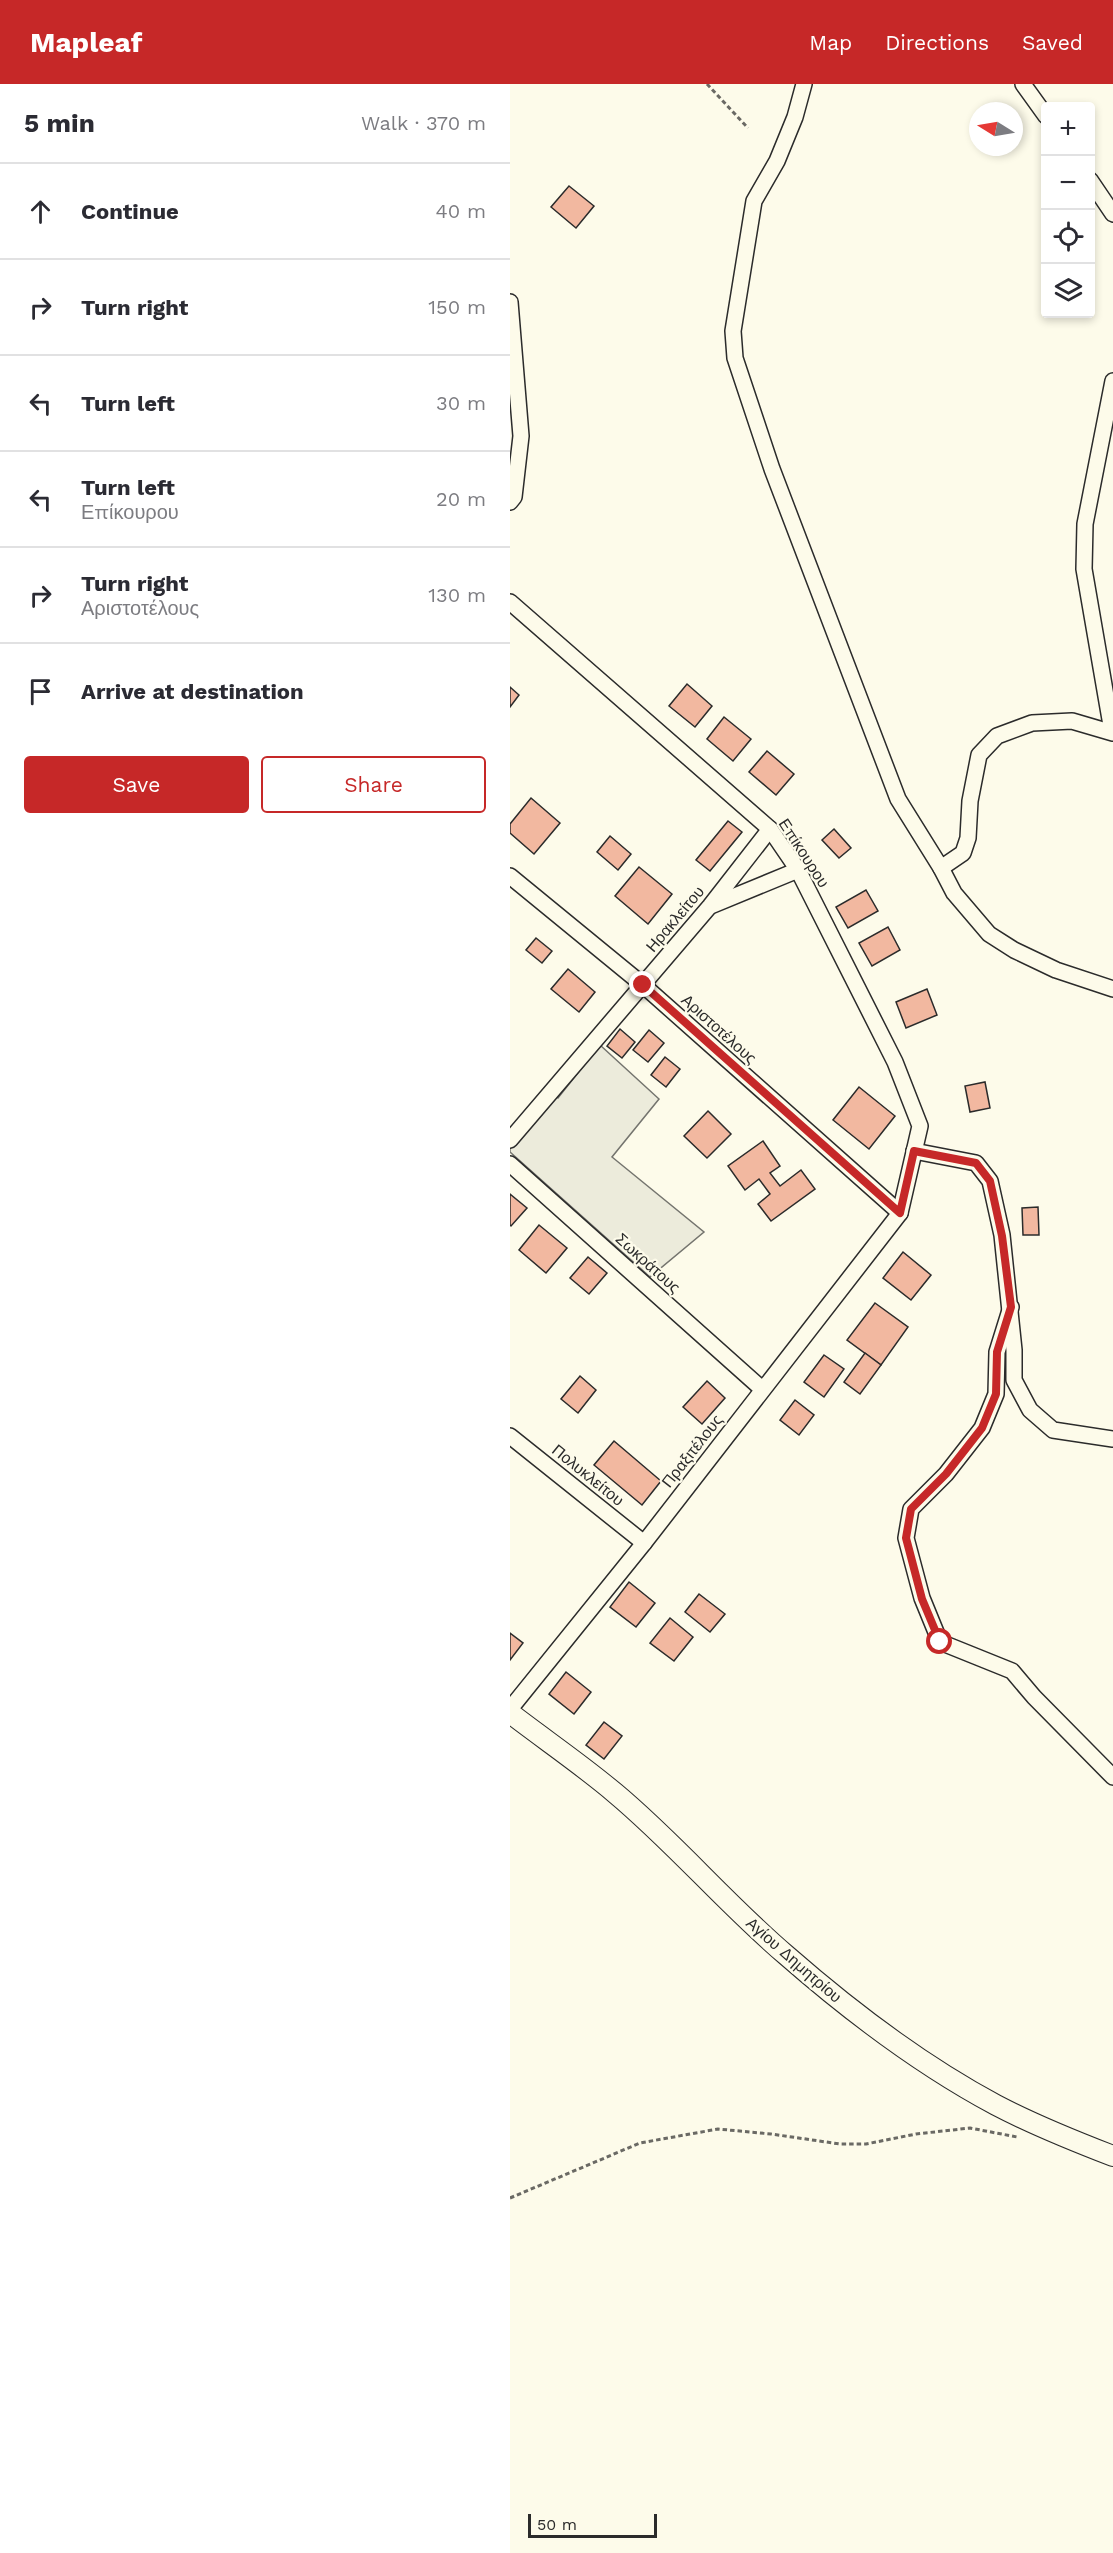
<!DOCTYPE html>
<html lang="en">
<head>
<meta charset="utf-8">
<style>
  :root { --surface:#fff; --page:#f2f2f3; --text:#2b2b33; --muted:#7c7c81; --line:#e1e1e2; --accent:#c62828 }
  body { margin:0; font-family:"Work Sans",sans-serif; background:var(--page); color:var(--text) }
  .controls { position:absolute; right:18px; top:18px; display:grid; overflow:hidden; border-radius:6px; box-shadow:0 3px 9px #0003 }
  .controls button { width:54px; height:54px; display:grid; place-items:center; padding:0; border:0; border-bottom:2px solid var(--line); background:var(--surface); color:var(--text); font:30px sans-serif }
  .compass { position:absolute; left:459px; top:18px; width:54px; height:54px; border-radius:50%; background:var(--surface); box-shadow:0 3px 9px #0003; rotate:281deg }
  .scale { position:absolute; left:18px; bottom:15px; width:129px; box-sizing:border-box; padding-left:6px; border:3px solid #2b2b2b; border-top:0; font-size:16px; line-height:21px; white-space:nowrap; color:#2b2b2b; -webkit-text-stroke:4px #fdfbea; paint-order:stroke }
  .stop { position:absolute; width:18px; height:18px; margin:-14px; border:4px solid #c62828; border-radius:50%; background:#fff }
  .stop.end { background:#c62828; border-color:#fff; box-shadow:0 2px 6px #0008 }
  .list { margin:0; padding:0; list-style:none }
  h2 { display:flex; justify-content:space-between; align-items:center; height:78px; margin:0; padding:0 24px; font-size:26px }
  h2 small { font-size:20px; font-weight:400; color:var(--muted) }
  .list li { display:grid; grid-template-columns:39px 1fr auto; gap:18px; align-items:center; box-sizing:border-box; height:96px; padding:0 24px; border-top:2px solid var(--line) }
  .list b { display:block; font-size:22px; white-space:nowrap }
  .list p { margin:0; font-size:20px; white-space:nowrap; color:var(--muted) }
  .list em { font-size:20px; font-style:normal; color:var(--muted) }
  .actions { display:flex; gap:12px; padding:18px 24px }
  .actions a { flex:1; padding:14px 0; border:2px solid var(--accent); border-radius:6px; text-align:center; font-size:21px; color:var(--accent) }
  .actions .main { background:var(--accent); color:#fff }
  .icon { flex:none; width:33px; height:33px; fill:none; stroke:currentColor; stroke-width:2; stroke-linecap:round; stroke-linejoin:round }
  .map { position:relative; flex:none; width:603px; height:2469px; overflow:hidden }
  header { display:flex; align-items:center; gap:36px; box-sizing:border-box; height:84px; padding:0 30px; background:var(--accent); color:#fff }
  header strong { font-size:28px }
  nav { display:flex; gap:33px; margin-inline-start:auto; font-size:21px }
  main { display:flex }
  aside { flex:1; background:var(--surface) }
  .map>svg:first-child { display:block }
  .green { fill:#ecebdb; stroke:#74746e; stroke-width:1.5 }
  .building { fill:#f2b8a0; stroke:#2b2b2b; stroke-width:1.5 }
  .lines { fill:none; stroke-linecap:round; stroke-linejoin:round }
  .minor-casing { stroke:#2b2b2b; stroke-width:18 }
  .tertiary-casing { stroke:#2b2b2b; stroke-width:22 }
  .path { stroke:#6a6964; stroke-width:3; stroke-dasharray:4.5 3; stroke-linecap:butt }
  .minor { stroke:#fdfbea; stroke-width:15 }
  .tertiary { stroke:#fdfbea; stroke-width:20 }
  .route { stroke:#c62828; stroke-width:8 }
  .labels { text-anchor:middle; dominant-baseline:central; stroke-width:4.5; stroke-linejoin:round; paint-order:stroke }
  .street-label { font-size:16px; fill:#2b2b2b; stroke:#fdfbea }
</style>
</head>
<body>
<header>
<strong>Mapleaf</strong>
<nav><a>Map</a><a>Directions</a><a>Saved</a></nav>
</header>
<main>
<aside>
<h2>5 min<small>Walk · 370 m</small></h2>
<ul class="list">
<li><svg class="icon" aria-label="ahead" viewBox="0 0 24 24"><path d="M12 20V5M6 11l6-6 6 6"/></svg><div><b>Continue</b></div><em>40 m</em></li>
<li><svg class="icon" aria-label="right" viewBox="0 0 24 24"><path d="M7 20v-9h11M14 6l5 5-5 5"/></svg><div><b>Turn right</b></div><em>150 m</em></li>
<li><svg class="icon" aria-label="left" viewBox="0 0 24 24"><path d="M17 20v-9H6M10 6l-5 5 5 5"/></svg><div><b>Turn left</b></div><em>30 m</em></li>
<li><svg class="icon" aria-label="left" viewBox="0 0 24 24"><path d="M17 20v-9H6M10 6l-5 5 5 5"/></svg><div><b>Turn left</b><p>Επίκουρου</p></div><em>20 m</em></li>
<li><svg class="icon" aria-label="right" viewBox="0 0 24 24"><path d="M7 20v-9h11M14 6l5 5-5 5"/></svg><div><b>Turn right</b><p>Αριστοτέλους</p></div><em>130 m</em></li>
<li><svg class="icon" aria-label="arrive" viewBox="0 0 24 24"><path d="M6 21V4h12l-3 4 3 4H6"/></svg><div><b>Arrive at destination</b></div></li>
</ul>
<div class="actions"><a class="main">Save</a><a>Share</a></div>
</aside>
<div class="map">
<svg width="603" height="2469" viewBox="0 0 603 2469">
  <rect width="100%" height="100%" fill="#fdfbea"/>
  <polygon class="green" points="90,961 149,1015 102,1073 194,1148 140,1193 0,1068 0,1049 35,1003 48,1014"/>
  <g class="building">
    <polygon points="59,102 84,122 66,144 41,123"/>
    <polygon points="177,600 202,622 185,643 159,622"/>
    <polygon points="0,603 9,611 0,623"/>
    <polygon points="214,633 241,655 223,677 197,655"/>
    <polygon points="257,667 284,690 266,711 239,688"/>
    <polygon points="21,714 50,739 24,770 0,749 0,740"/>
    <polygon points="218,737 232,748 200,787 186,776"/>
    <polygon points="324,745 341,764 329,774 312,756"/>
    <polygon points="100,752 121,770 108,786 87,768"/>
    <polygon points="129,783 162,810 138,840 105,812"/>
    <polygon points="356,806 368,827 338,844 326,823"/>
    <polygon points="378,843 390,866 362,882 349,859"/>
    <polygon points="26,854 42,867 32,879 16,866"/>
    <polygon points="58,885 85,908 69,928 41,905"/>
    <polygon points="417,905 427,931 396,944 386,918"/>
    <polygon points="110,945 125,958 112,974 97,962"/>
    <polygon points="139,946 154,959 138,978 123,966"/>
    <polygon points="155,973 170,985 156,1003 141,991"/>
    <polygon points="475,998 480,1024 460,1028 455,1002"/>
    <polygon points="349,1003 385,1032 359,1065 323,1036"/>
    <polygon points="198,1027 221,1050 197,1074 174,1052"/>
    <polygon points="253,1057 270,1082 260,1089 270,1102 291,1086 305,1105 261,1137 248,1120 260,1110 249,1095 235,1106 218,1082"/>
    <polygon points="0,1110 17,1124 1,1142 0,1141"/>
    <polygon points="528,1123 529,1151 513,1151 512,1124"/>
    <polygon points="29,1141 57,1164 36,1189 9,1166"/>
    <polygon points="393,1168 421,1191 401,1216 373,1194"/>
    <polygon points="78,1173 97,1189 79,1210 60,1194"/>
    <polygon points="365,1219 398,1243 371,1281 337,1256"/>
    <polygon points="355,1269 371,1281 350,1310 334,1298"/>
    <polygon points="314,1271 334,1285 314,1313 294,1298"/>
    <polygon points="70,1292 86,1306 68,1329 51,1315"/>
    <polygon points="197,1297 215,1314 192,1340 173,1323"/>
    <polygon points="285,1316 304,1331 289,1351 270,1336"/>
    <polygon points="104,1357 151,1397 132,1421 84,1381"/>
    <polygon points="119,1498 145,1519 126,1543 100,1523"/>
    <polygon points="189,1510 215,1530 200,1548 175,1528"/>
    <polygon points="160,1534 183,1553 164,1577 140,1559"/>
    <polygon points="0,1549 13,1559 0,1576"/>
    <polygon points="56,1588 81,1608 64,1630 39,1610"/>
    <polygon points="94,1638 112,1652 94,1675 76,1661"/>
  </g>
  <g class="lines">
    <g class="minor-casing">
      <g id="minor">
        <polyline points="294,0 285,33 267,77 244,117 223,247 225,274 262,385 388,715 431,784 453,769 458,754 460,717 469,671 487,652 522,639 562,637 603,649"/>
        <polyline points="513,0 536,32"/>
        <polyline points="580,96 603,130"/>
        <polyline points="0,218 11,352 4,413 0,418"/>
        <polyline points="0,518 260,745 288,786 385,978 410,1042 390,1129 134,1459 0,1625"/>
        <polyline points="602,647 574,485 575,440 603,297"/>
        <polyline points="431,784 444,809 479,850 504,866 546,886 603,905"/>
        <polyline points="0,792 133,901 390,1129"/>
        <polyline points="203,821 288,786"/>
        <polyline points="0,1056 200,822 260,745"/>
        <polyline points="404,1067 466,1079 480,1097 492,1151 504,1266 504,1296 520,1326 543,1346 603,1355"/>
        <polyline points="0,1080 252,1305"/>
        <polyline points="501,1223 487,1268 486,1310 472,1344 436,1390 401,1425 396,1454 412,1514 430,1558 502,1587 524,1613 603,1693"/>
        <polyline points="0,1352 134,1459"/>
      </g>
    </g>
    <g class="tertiary-casing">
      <path id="tertiary" d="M0,1629C35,1656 72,1681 105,1709C165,1759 216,1820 276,1871C340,1927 411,1981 486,2021C524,2041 564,2057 603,2072"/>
    </g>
    <g class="path">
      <polyline points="197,0 238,44"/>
      <polyline points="0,2114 130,2059 208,2045 261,2050 330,2060 356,2060 406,2050 460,2044 507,2053"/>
    </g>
    <use href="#minor" class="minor"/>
    <use href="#tertiary" class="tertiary"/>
  </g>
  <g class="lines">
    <polyline class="route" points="133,901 390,1129 404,1067 466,1079 480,1097 492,1152 501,1223 487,1268 486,1310 472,1344 436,1390 401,1425 396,1454 412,1515 430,1558"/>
  </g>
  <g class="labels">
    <g class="street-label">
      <text transform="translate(294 769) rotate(57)">Επίκουρου</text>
      <text transform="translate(165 835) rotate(-50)">Ηρακλείτου</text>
      <text transform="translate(209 945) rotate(42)">Αριστοτέλους</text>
      <text transform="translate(138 1179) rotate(42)">Σωκράτους</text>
      <text transform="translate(182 1367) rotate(-52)">Πραξιτέλους</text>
      <text transform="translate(78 1391) rotate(39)">Πολυκλείτου</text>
      <text transform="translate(284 1876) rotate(41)">Αγίου Δημητρίου</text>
    </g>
  </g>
</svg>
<div class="controls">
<button>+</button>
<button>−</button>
<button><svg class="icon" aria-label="locate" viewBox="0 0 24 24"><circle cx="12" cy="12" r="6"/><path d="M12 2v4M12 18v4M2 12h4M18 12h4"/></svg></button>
<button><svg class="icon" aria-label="layers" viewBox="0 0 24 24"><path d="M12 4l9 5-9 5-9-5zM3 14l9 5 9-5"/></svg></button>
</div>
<svg class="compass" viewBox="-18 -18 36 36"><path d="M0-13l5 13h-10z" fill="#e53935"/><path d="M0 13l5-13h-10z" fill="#7c7c81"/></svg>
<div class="scale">50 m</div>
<div class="stop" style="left:430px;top:1558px"></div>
<div class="stop end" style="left:133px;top:901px"></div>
</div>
</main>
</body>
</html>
